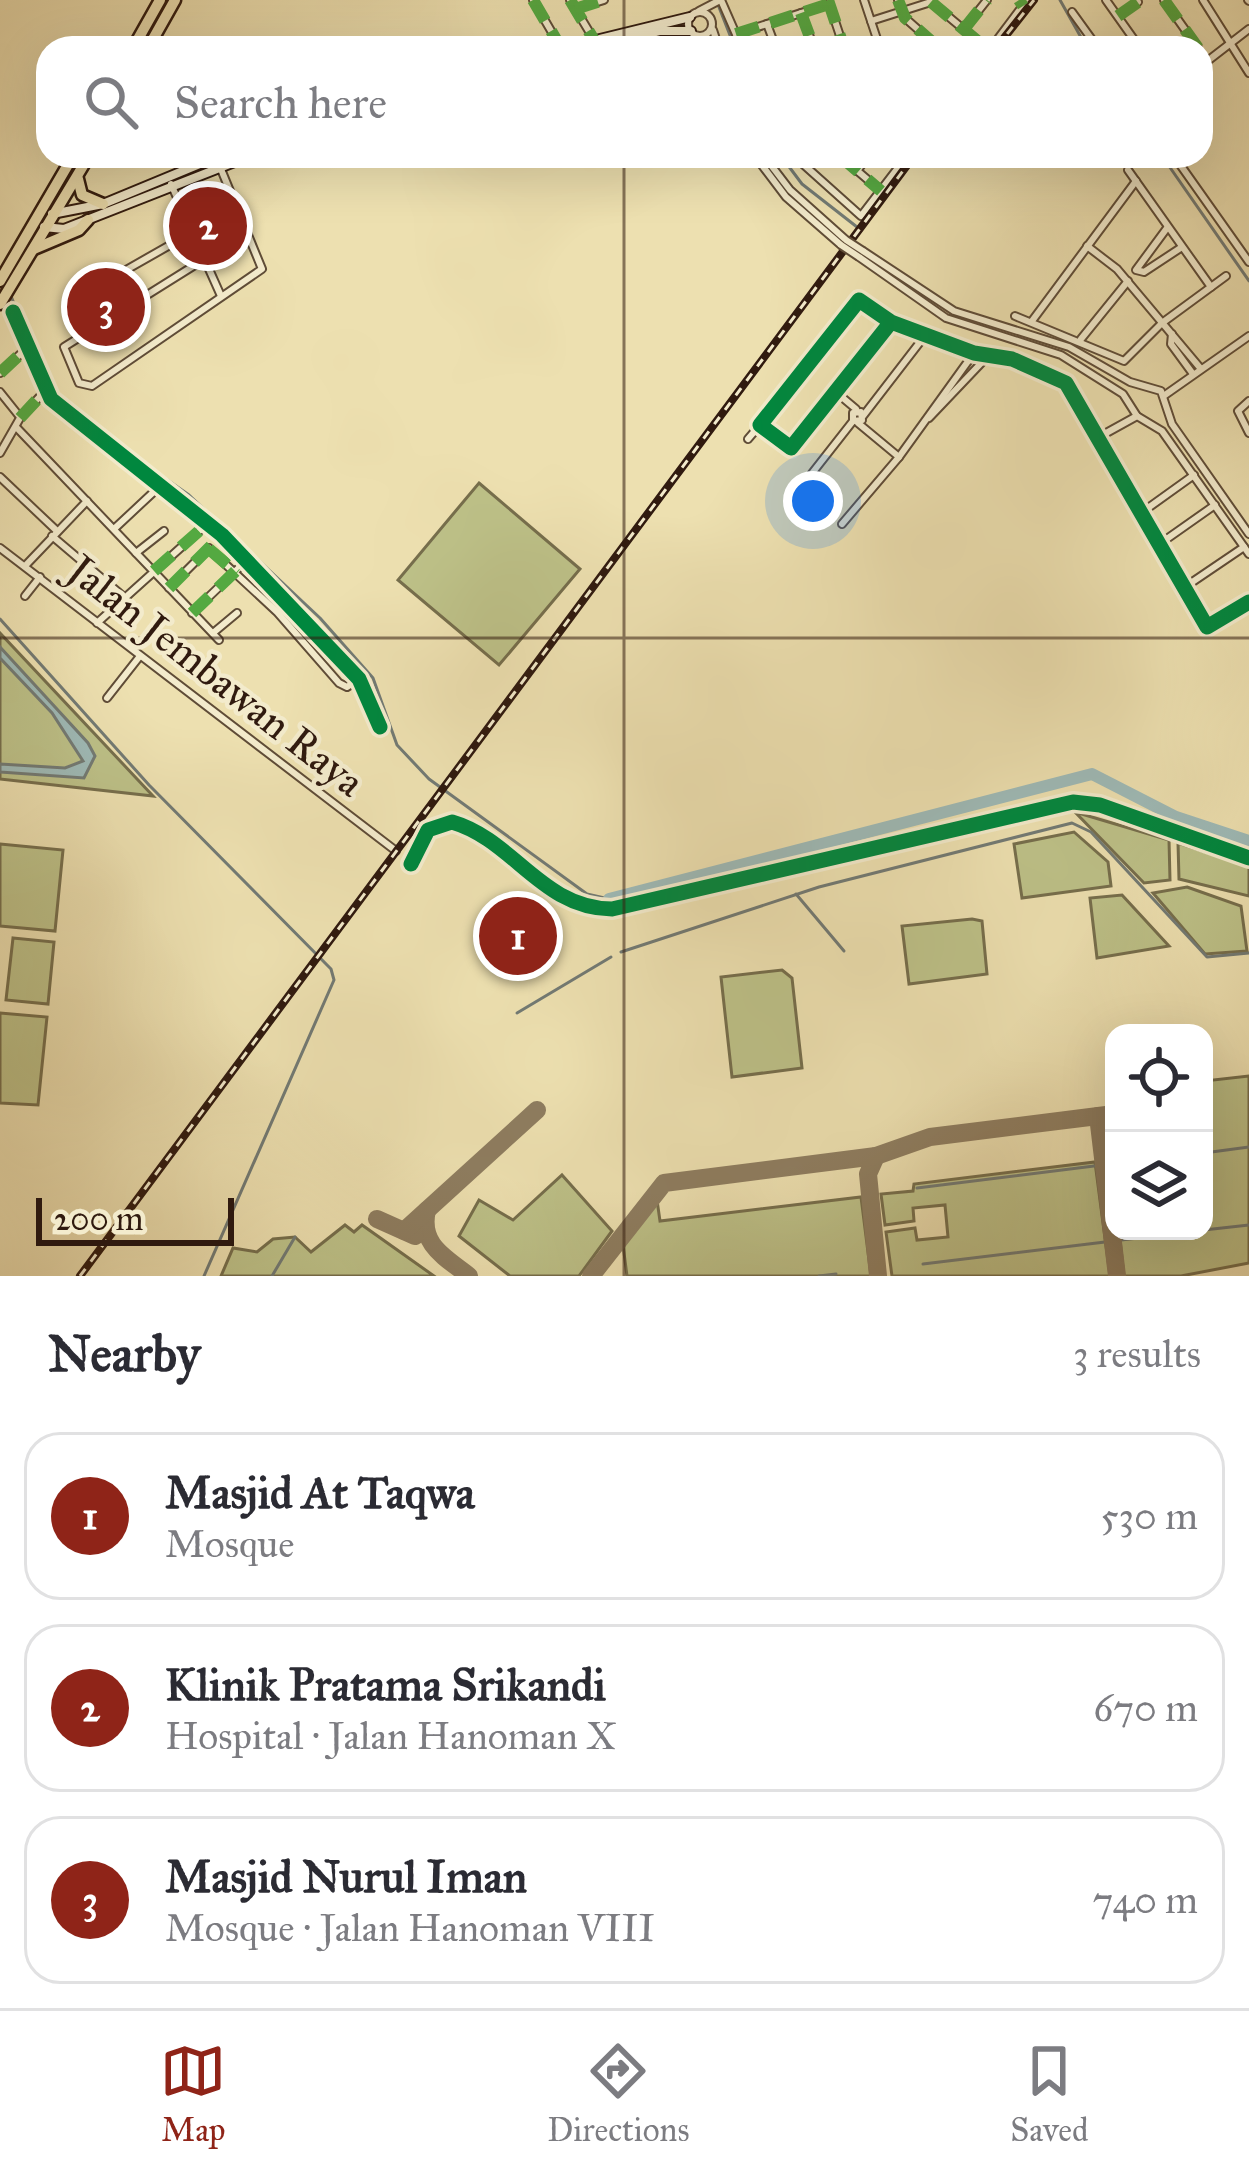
<!DOCTYPE html>
<html lang="en">
<head>
<meta charset="utf-8">
<style>
  :root { --surface:#fff; --page:#f2f2f3; --text:#2b2b33; --muted:#7c7c81; --line:#e1e1e2; --accent:#8f2418 }
  body { margin:0; font-family:"IM FELL Great Primer",serif; background:var(--page); color:var(--text) }
  .controls { position:absolute; right:36px; bottom:36px; display:grid; overflow:hidden; border-radius:24px; box-shadow:0 12px 48px #0002 }
  .controls button { width:108px; height:108px; display:grid; place-items:center; padding:0; border:0; border-bottom:3px solid var(--line); background:var(--surface); color:var(--text); font:60px sans-serif }
  .scale { position:absolute; left:36px; bottom:30px; width:198px; box-sizing:border-box; padding-left:12px; border:6px solid #301a0f; border-top:0; font-size:33px; line-height:42px; white-space:nowrap; color:#301a0f; -webkit-text-stroke:9px #f3ebcc; paint-order:stroke }
  .you { position:absolute; left:813px; top:501px; width:42px; height:42px; margin:-30px; border:9px solid #fff; border-radius:50%; background:#1a73e8; box-shadow:0 0 0 18px #1a73e833 }
  .badge { display:grid; place-items:center; width:78px; height:78px; border-radius:50%; background:var(--accent); color:#fff; font-size:39px; font-weight:700 }
  .pin { position:absolute; translate:-50% -50%; border:6px solid #fff; box-shadow:0 3px 12px #0006 }
  .list { margin:0; padding:0; list-style:none }
  h2 { display:flex; justify-content:space-between; align-items:center; height:156px; margin:0; padding:0 48px; font-size:51px }
  h2 small { font-size:39px; font-weight:400; color:var(--muted) }
  .list li { display:grid; grid-template-columns:78px 1fr auto; gap:36px; align-items:center; box-sizing:border-box; height:168px; margin:0 24px 24px; padding:0 24px; border:3px solid var(--line); border-radius:36px }
  .list b { display:block; font-size:45px; white-space:nowrap }
  .list p { margin:0; font-size:39px; white-space:nowrap; color:var(--muted) }
  .list em { font-size:39px; font-style:normal; color:var(--muted) }
  .icon { flex:none; width:66px; height:66px; fill:none; stroke:currentColor; stroke-width:2; stroke-linecap:round; stroke-linejoin:round }
  .map { position:relative; flex:none; width:1249px; height:1276px; overflow:hidden }
  .search { position:absolute; background:var(--surface); box-shadow:0 12px 48px #0002; left:36px; right:36px; top:36px; height:132px; display:flex; align-items:center; gap:30px; box-sizing:border-box; padding:0 42px; border-radius:36px; color:var(--muted); font-size:45px }
  .sheet { height:732px; background:var(--surface) }
  nav { display:flex; justify-content:space-around; align-items:center; box-sizing:border-box; height:168px; border-top:3px solid var(--line); background:var(--surface); font-size:33px; color:var(--muted) }
  nav a { display:grid; justify-items:center; gap:6px }
  nav .on { color:var(--accent) }
  .map>svg:first-child { display:block }
  .green { fill:#bdc188; stroke:#766e4c; stroke-width:3 }
  .water { fill:#9ebab7; stroke:#727a74; stroke-width:3 }
  .lines { fill:none; stroke-linecap:round; stroke-linejoin:round }
  .stream { stroke:#727a74; stroke-width:3 }
  .river { stroke:#9ebab7; stroke-width:12 }
  .taxiway { stroke:#8e7d60; stroke-width:18 }
  .street-casing { stroke:#5f4c37; stroke-width:10 }
  .secondary-casing { stroke:#301a0f; stroke-width:12 }
  .highway-casing { stroke:#301a0f; stroke-width:15 }
  .street { stroke:#f3ebcc; stroke-width:6 }
  .secondary { stroke:#f3ebcc; stroke-width:8 }
  .highway { stroke:#ede0b0; stroke-width:10 }
  .rail-casing { stroke:#301a0f; stroke-width:8 }
  .rail { stroke:#f3ebcc; stroke-width:3; stroke-dasharray:9; stroke-linecap:butt }
  .street-bridge-casing { stroke:#5f4c37; stroke-width:10; stroke-linecap:butt }
  .street-bridge { stroke:#f3ebcc; stroke-width:6 }
  .quiet { stroke:#54a941; stroke-width:12; stroke-dasharray:24 12; stroke-linecap:butt }
  .cycleway-casing { stroke:#f3ebcc; stroke-width:22 }
  .cycleway { stroke:#00873e; stroke-width:15 }
  .grid { fill:none; stroke:#301a0f; stroke-width:3; stroke-opacity:0.55 }
  .labels { text-anchor:middle; dominant-baseline:central; stroke-width:9; stroke-linejoin:round; paint-order:stroke }
  .street-label { font-size:42px; fill:#301a0f; stroke:#f3ebcc }
</style>
</head>
<body>
<div class="map">
<svg width="1249" height="1276" viewBox="0 0 1249 1276">
  <rect width="100%" height="100%" fill="#ede0b0"/>
  <filter id="stains"><feTurbulence type="fractalNoise" baseFrequency=".00167" numOctaves="4"/><feColorMatrix values="0 0 0 0 .2 0 0 0 0 .09 0 0 0 0 .02 0 0 0 .5 -.17"/></filter>
  <radialGradient id="worn" r=".72"><stop offset=".6" stop-color="#630" stop-opacity="0"/><stop offset="1" stop-color="#630" stop-opacity=".3"/></radialGradient>
  <g class="green">
    <polygon points="479,483 580,569 499,665 398,580"/>
    <polygon points="0,633 153,796 0,779"/>
    <polygon points="1075,812 1169,840 1170,880 1144,883"/>
    <polygon points="1074,832 1108,862 1111,886 1022,898 1014,844"/>
    <polygon points="1178,843 1249,866 1249,896 1179,879"/>
    <polygon points="0,844 63,850 55,931 0,926"/>
    <polygon points="1187,887 1241,906 1247,951 1205,954 1153,893"/>
    <polygon points="1122,895 1169,946 1097,958 1090,898"/>
    <polygon points="972,919 982,921 987,974 909,984 902,926"/>
    <polygon points="13,938 54,942 48,1004 6,1000"/>
    <polygon points="782,970 792,978 802,1068 732,1077 721,977"/>
    <polygon points="0,1013 47,1017 38,1105 0,1103"/>
    <polygon points="1249,1076 1249,1263 1181,1276 1124,1276 1119,1231 1204,1231 1204,1081"/>
    <polygon points="1095,1162 1110,1276 892,1276 886,1232 915,1228 917,1240 948,1237 945,1205 913,1208 914,1221 885,1225 881,1194 913,1191 914,1184"/>
    <polygon points="562,1175 612,1231 579,1276 510,1276 459,1236 479,1200 513,1220"/>
    <polygon points="861,1197 871,1276 627,1276 623,1245 657,1200 660,1221"/>
    <polygon points="345,1225 354,1232 362,1225 434,1276 221,1276 233,1248 257,1252 273,1239 295,1237 311,1252"/>
  </g>
  <polygon class="water" points="0,647 88,743 95,756 84,778 0,772 0,764 65,768 83,761 52,713 0,658"/>
  <g class="lines">
    <g class="stream">
      <polyline points="1060,0 1087,48"/>
      <polyline points="717,2 735,48"/>
      <polyline points="781,156 802,184 857,227"/>
      <polyline points="1162,156 1249,281"/>
      <polyline points="11,296 29,342"/>
      <polyline points="48,384 63,405"/>
      <polyline points="80,419 189,495 320,618 373,678 397,745 429,779 587,894 609,899"/>
      <polyline points="0,619 149,785 331,969 334,980 204,1276"/>
      <polyline points="796,894 844,951"/>
      <polyline points="621,952 819,887 1072,823 1091,832 1207,957 1249,953"/>
      <polyline points="517,1013 611,957"/>
      <polyline points="1204,1153 1249,1147"/>
      <polyline points="1112,1164 1114,1164"/>
      <polyline points="917,1188 1094,1166"/>
      <polyline points="1204,1230 1249,1225"/>
      <polyline points="1121,1240 1199,1231"/>
      <polyline points="923,1264 1105,1242"/>
      <polyline points="272,1276 295,1237"/>
      <polyline points="819,1276 836,1274"/>
    </g>
    <polyline class="river" points="609,899 1092,774 1176,817 1249,841"/>
    <g class="taxiway">
      <polyline points="1098,1116 1117,1276"/>
      <polyline points="876,1156 868,1174 878,1276"/>
      <path d="M427,1210C419,1245 445,1257 469,1276"/>
      <polyline points="377,1219 415,1236"/>
      <polyline points="404,1231 537,1110"/>
      <polyline points="591,1276 664,1183 876,1156 930,1137 1114,1114"/>
    </g>
    <g class="street-casing">
      <g id="street">
        <polyline points="533,0 561,48"/>
        <polyline points="570,0 596,43"/>
        <polyline points="721,0 742,48"/>
        <polyline points="864,0 877,39 872,48"/>
        <polyline points="898,0 905,18 939,48"/>
        <polyline points="1106,0 1140,48"/>
        <polyline points="1164,0 1198,48"/>
        <polyline points="1203,0 1249,73"/>
        <polyline points="1248,0 1249,1"/>
        <polyline points="931,2 986,48"/>
        <polyline points="829,3 844,48"/>
        <polyline points="575,9 604,0"/>
        <polyline points="699,11 720,0"/>
        <circle cx="700" cy="24" r="12"/>
        <polyline points="1072,12 1098,48"/>
        <polyline points="801,13 814,48"/>
        <polyline points="1118,16 1138,2"/>
        <polyline points="871,21 931,2"/>
        <polyline points="767,24 776,48"/>
        <polyline points="964,29 987,0"/>
        <polyline points="713,30 719,48"/>
        <polyline points="736,34 829,4"/>
        <polyline points="877,39 890,48"/>
        <polyline points="991,48 1027,0"/>
        <polyline points="1201,66 1249,29"/>
        <polyline points="755,156 786,197 841,245"/>
        <polyline points="764,156 790,190 846,240"/>
        <polyline points="794,156 861,216 907,156"/>
        <polyline points="840,156 881,191"/>
        <polyline points="1174,156 1249,262"/>
        <polyline points="1128,170 1211,287"/>
        <polyline points="857,171 868,156"/>
        <polyline points="171,184 221,296"/>
        <polyline points="1167,228 1136,270 1144,272 1182,247"/>
        <polyline points="1087,246 1117,269 1201,369"/>
        <polyline points="863,251 954,311 1069,347 1130,382 1161,391 1172,424 1249,534"/>
        <polyline points="859,257 946,318 1061,355 1123,394 1137,416 1162,431 1249,554"/>
        <polyline points="203,260 64,347 79,383 92,386 262,269 216,157"/>
        <polyline points="123,309 105,282 191,233"/>
        <polyline points="13,312 51,399 222,535 359,679 380,727"/>
        <polyline points="1015,316 1124,361 1162,323 1226,276"/>
        <polyline points="1032,321 1136,181"/>
        <polyline points="891,322 791,448 760,425 859,300 891,322 974,353 1012,359 1066,383 1207,627 1249,602"/>
        <polyline points="1172,334 1171,344 1193,374"/>
        <polyline points="1081,339 1128,281"/>
        <polyline points="0,373 28,347"/>
        <polyline points="0,392 20,417"/>
        <polyline points="837,393 856,409"/>
        <polyline points="1165,395 1249,336"/>
        <polyline points="1249,401 1238,411 1249,433"/>
        <polygon points="861,412 862,420 853,421 853,413"/>
        <polyline points="863,416 927,333"/>
        <polyline points="929,418 986,358"/>
        <polyline points="858,423 899,457"/>
        <polyline points="17,428 219,640"/>
        <polyline points="1099,437 1137,416"/>
        <polyline points="748,439 760,425"/>
        <polyline points="0,453 20,418 45,391"/>
        <polyline points="0,477 57,531"/>
        <polyline points="802,486 853,421"/>
        <polyline points="1141,513 1194,475"/>
        <polyline points="842,524 899,457 974,353"/>
        <polyline points="114,529 160,486"/>
        <polyline points="52,536 124,597"/>
        <polyline points="1161,543 1215,505"/>
        <polyline points="0,548 396,851"/>
        <polyline points="209,549 277,612 339,683 347,687 359,679"/>
        <polyline points="136,553 164,531"/>
        <polyline points="25,566 87,501"/>
        <polyline points="169,588 209,548"/>
        <polyline points="1182,589 1244,547"/>
        <polyline points="25,596 40,577"/>
        <polyline points="192,613 246,561"/>
        <polyline points="97,623 208,523"/>
        <polyline points="213,633 237,613"/>
        <polyline points="107,698 140,656"/>
        <path d="M411,864L428,830L452,822C514,840 541,908 612,909L1073,802L1100,805L1249,858"/>
      </g>
    </g>
    <g class="secondary-casing">
      <g id="secondary">
        <polyline points="563,48 690,17"/>
        <polyline points="596,48 660,31 691,31"/>
        <polyline points="52,214 103,204 219,156"/>
        <polyline points="44,227 64,229 250,156"/>
      </g>
    </g>
    <g class="highway-casing">
      <g id="highway">
        <polyline points="133,48 160,0"/>
        <polyline points="148,48 175,0"/>
        <polyline points="78,179 82,195 103,204"/>
        <polyline points="34,249 79,230 88,220"/>
        <polyline points="0,281 73,156"/>
        <polyline points="0,304 89,156"/>
      </g>
    </g>
    <use href="#street" class="street"/>
    <use href="#secondary" class="secondary"/>
    <use href="#highway" class="highway"/>
    <g class="rail-casing">
      <g id="rail">
        <polyline points="996,48 1034,0"/>
        <polyline points="80,1276 914,156"/>
      </g>
    </g>
    <use href="#rail" class="rail"/>
    <g class="street-bridge-casing">
      <g id="street-bridge">
        <polyline points="846,240 863,251"/>
        <polyline points="841,245 859,257"/>
      </g>
    </g>
    <use href="#street-bridge" class="street-bridge"/>
    <g class="quiet">
      <polyline points="533,0 561,48"/>
      <polyline points="570,0 594,40"/>
      <polyline points="828,0 844,48"/>
      <polyline points="898,0 905,18 939,48"/>
      <polyline points="1019,0 1023,6"/>
      <polyline points="1164,0 1198,48"/>
      <polyline points="931,2 986,48"/>
      <polyline points="575,9 604,0"/>
      <polyline points="801,13 814,48"/>
      <polyline points="1118,16 1138,2"/>
      <polyline points="964,29 987,0"/>
      <polyline points="736,34 829,4"/>
      <polyline points="840,156 881,191"/>
      <polyline points="0,373 28,347"/>
      <polyline points="20,418 45,391 43,384"/>
      <polyline points="209,549 237,573"/>
      <polyline points="154,571 208,523"/>
      <polyline points="169,588 211,546"/>
      <polyline points="192,613 244,563"/>
    </g>
    <g class="cycleway-casing">
      <g id="cycleway">
        <polyline points="13,312 51,399 222,535 359,679 380,727"/>
        <polyline points="891,322 791,448 760,425 859,300 891,322 974,353 1012,359 1066,383 1207,627 1249,602"/>
        <path d="M411,864L428,830L452,822C514,840 541,908 612,909L1073,802L1100,805L1249,858"/>
      </g>
    </g>
    <use href="#cycleway" class="cycleway"/>
  </g>
  <path class="grid" d="M624,0V48M624,156V1276M0,638H1249"/>
  <g class="labels">
    <g class="street-label">
      <text transform="translate(216 676) rotate(38)">Jalan Jembawan Raya</text>
    </g>
  </g>
  <rect width="100%" height="100%" filter="url(#stains)"/>
  <rect width="100%" height="100%" fill="url(#worn)"/>
</svg>
<div class="controls">
<button><svg class="icon" aria-label="locate" viewBox="0 0 24 24"><circle cx="12" cy="12" r="6"/><path d="M12 2v4M12 18v4M2 12h4M18 12h4"/></svg></button>
<button><svg class="icon" aria-label="layers" viewBox="0 0 24 24"><path d="M12 4l9 5-9 5-9-5zM3 14l9 5 9-5"/></svg></button>
</div>
<div class="scale">200 m</div>
<div class="you"></div>
<div class="pin badge" style="left:518px;top:936px">1</div>
<div class="pin badge" style="left:208px;top:226px">2</div>
<div class="pin badge" style="left:106px;top:307px">3</div>
<div class="search"><svg class="icon" aria-label="search" viewBox="0 0 24 24"><circle cx="10" cy="10" r="6"/><path d="M15 15l6 6"/></svg>Search here</div>
</div>
<section class="sheet">
<h2>Nearby<small>3 results</small></h2>
<ul class="list">
<li><span class="badge">1</span><div><b>Masjid At Taqwa</b><p>Mosque</p></div><em>530 m</em></li>
<li><span class="badge">2</span><div><b>Klinik Pratama Srikandi</b><p>Hospital · Jalan Hanoman X</p></div><em>670 m</em></li>
<li><span class="badge">3</span><div><b>Masjid Nurul Iman</b><p>Mosque · Jalan Hanoman VIII</p></div><em>740 m</em></li>
</ul>
</section>
<nav>
<a class="on"><svg class="icon" aria-label="map" viewBox="0 0 24 24"><path d="M3 6l6-2 6 2 6-2v14l-6 2-6-2-6 2zM9 4v14M15 6v14"/></svg>Map</a>
<a><svg class="icon" aria-label="directions" viewBox="0 0 24 24"><path d="M12 3l9 9-9 9-9-9zM9 14v-3h6M13 9l2 2-2 2"/></svg>Directions</a>
<a><svg class="icon" aria-label="saved" viewBox="0 0 24 24"><path d="M7 4h10v16l-5-4-5 4z"/></svg>Saved</a>
</nav>
</body>
</html>
